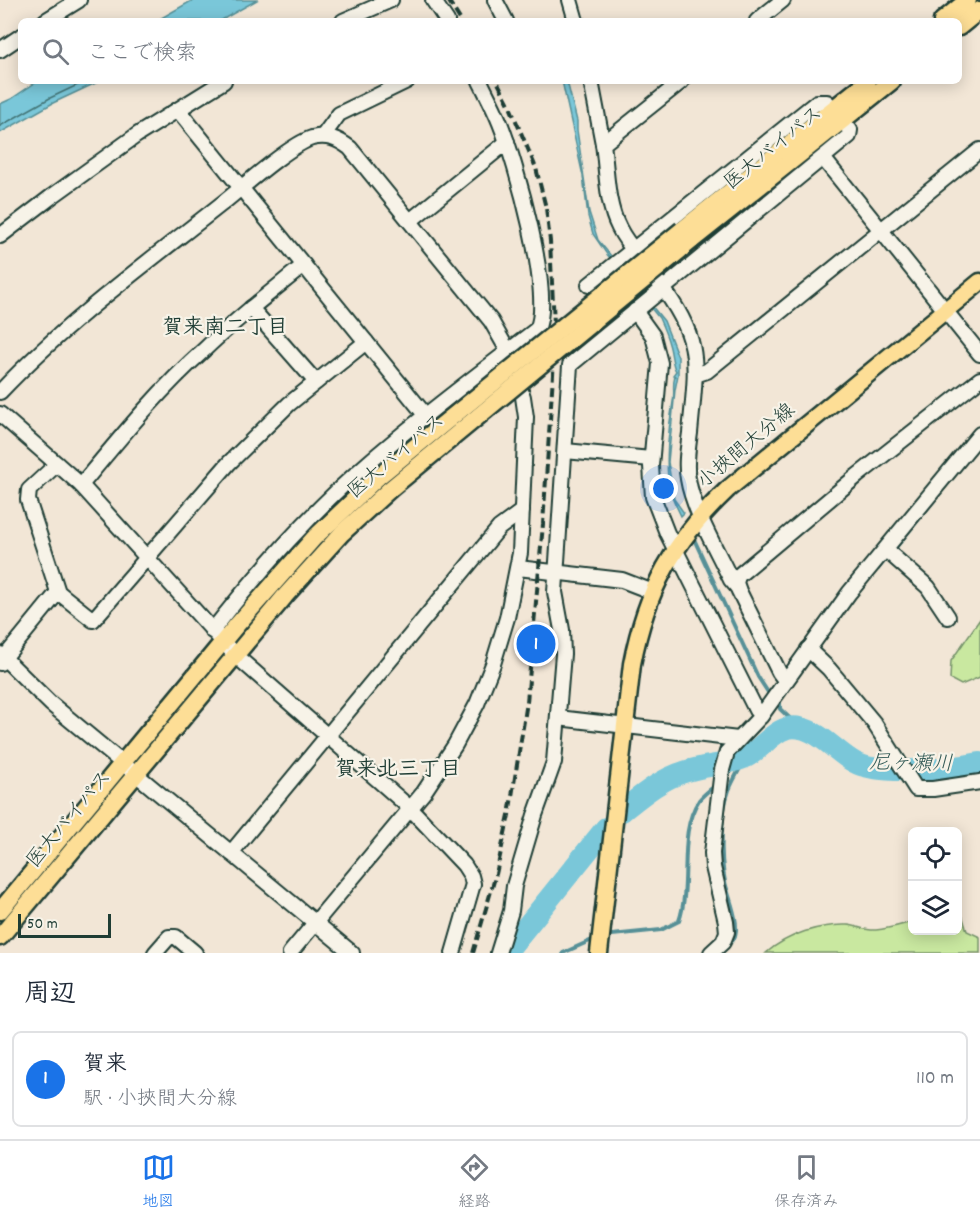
<!DOCTYPE html>
<html lang="ja">
<head>
<meta charset="utf-8">
<style>
  :root { --surface:#fff; --page:#f2f2f3; --text:#1f2937; --muted:#747a83; --line:#e0e1e3; --accent:#1a73e8 }
  body { margin:0; font-family:Dekko,"Klee One",sans-serif; background:var(--page); color:var(--text) }
  .controls { position:absolute; right:18px; bottom:18px; display:grid; overflow:hidden; border-radius:9px; box-shadow:0 3px 15px #0003 }
  .controls button { width:54px; height:54px; display:grid; place-items:center; padding:0; border:0; border-bottom:2px solid var(--line); background:var(--surface); color:var(--text); font:30px sans-serif }
  .scale { position:absolute; left:18px; bottom:15px; width:93px; box-sizing:border-box; padding-left:6px; border:3px solid #1f3d34; border-top:0; font-size:16px; line-height:21px; white-space:nowrap; color:#1f3d34; -webkit-text-stroke:4px #f7f3e8; paint-order:stroke }
  .you { position:absolute; left:664px; top:489px; width:21px; height:21px; margin:-15px; border:4px solid #fff; border-radius:50%; background:#1a73e8; box-shadow:0 0 0 9px #1a73e833 }
  .badge { display:grid; place-items:center; width:39px; height:39px; border-radius:50%; background:var(--accent); color:#fff; font-size:20px; font-weight:700 }
  .pin { position:absolute; translate:-50% -50%; border:3px solid #fff; box-shadow:0 2px 6px #0006 }
  .list { margin:0; padding:0; list-style:none }
  h2 { display:flex; justify-content:space-between; align-items:center; height:78px; margin:0; padding:0 24px; font-size:26px }
  h2 small { font-size:20px; font-weight:400; color:var(--muted) }
  .list li { display:grid; grid-template-columns:39px 1fr auto; gap:18px; align-items:center; box-sizing:border-box; height:96px; margin:0 12px 12px; padding:0 12px; border:2px solid var(--line); border-radius:9px }
  .list b { display:block; font-size:22px; white-space:nowrap }
  .list p { margin:0; font-size:20px; white-space:nowrap; color:var(--muted) }
  .list em { font-size:20px; font-style:normal; color:var(--muted) }
  .icon { flex:none; width:33px; height:33px; fill:none; stroke:currentColor; stroke-width:2; stroke-linecap:round; stroke-linejoin:round }
  .map { position:relative; flex:none; width:980px; height:953px; overflow:hidden }
  .search { position:absolute; background:var(--surface); box-shadow:0 3px 15px #0003; left:18px; right:18px; top:18px; height:66px; display:flex; align-items:center; gap:15px; box-sizing:border-box; padding:0 21px; border-radius:9px; color:var(--muted); font-size:22px }
  .sheet { height:186px; background:var(--surface) }
  nav { display:flex; justify-content:space-around; align-items:center; box-sizing:border-box; height:84px; border-top:2px solid var(--line); background:var(--surface); font-size:16px; color:var(--muted) }
  nav a { display:grid; justify-items:center; gap:3px }
  nav .on { color:var(--accent) }
  .map>svg:first-child { display:block }
  .green { fill:#c9e8a0; stroke:#74926a; stroke-width:1.5 }
  .water { fill:#7ac7d9; stroke:#569097; stroke-width:1.5 }
  .lines { fill:none; stroke-linecap:round; stroke-linejoin:round }
  .shore { stroke:#437476; stroke-width:1.5 }
  .stream { stroke:#569097; stroke-width:4 }
  .river { stroke:#7ac7d9; stroke-width:22 }
  .minor-casing { stroke:#1f3d34; stroke-width:18 }
  .major-casing { stroke:#1f3d34; stroke-width:21 }
  .minor { stroke:#f7f3e8; stroke-width:14 }
  .major { stroke:#fdde96; stroke-width:16 }
  .rail { stroke:#1f3d34; stroke-width:4; stroke-dasharray:9 4.5; stroke-linecap:butt }
  .major-bridge-casing { stroke:#1f3d34; stroke-width:21; stroke-linecap:butt }
  .major-bridge { stroke:#fdde96; stroke-width:16 }
  .labels { text-anchor:middle; dominant-baseline:central; stroke-width:4.5; stroke-linejoin:round; paint-order:stroke }
  .street-label { font-size:20px; fill:#1f3d34; stroke:#f7f3e8 }
  .neighbourhood-label { font-size:21px; font-weight:bold; fill:#1f3d34; stroke:#f7f3e8 }
  .water-label { font-size:21px; font-style:italic; fill:#315955; stroke:#f7f3e8 }
</style>
</head>
<body>
<div class="map">
<svg width="980" height="953" viewBox="0 0 980 953">
  <rect width="100%" height="100%" fill="#f2e6d6"/>
  <filter id="ink" filterUnits="userSpaceOnUse"><feTurbulence type="fractalNoise" baseFrequency=".0167" numOctaves="2"/><feDisplacementMap in="SourceGraphic" scale="12" xChannelSelector="R" yChannelSelector="G"/><feConvolveMatrix kernelMatrix="1 2 1 2 8 2 1 2 1" color-interpolation-filters="sRGB"/></filter>
  <g filter="url(#ink)">
    <g class="green">
      <polygon points="980,619 980,677 961,685 950,679 951,661"/>
      <path d="M958,912L962,915L967,931L980,937V953H766C788,934 820,924 848,925C857,926 867,931 876,930C888,929 901,925 912,922V930H958Z"/>
    </g>
    <g class="water">
      <polygon points="193,0 257,0 220,21 156,21"/>
      <polygon points="38,81 100,81 53,103 0,133 0,104 11,99"/>
      <path d="M562,81H567L577,121V130L589,212L598,240L664,321L678,357V375L675,390L668,462L674,499L684,513L681,516C677,507 672,499 670,490C664,466 669,424 673,402C675,392 672,384 675,376L673,375L676,371C672,366 672,353 669,344C667,336 663,327 659,318L606,253L593,234L588,216L583,176Z"/>
    </g>
    <g class="lines">
      <polyline class="shore" points="0,126 50,98 86,81"/>
      <g class="stream">
        <polyline points="693,537 758,677 771,697"/>
        <polyline points="893,551 966,461"/>
        <polyline points="878,569 888,556"/>
        <polyline points="780,699 780,709 799,727"/>
        <polyline points="727,775 746,757"/>
        <path d="M612,935L661,930L679,921C692,884 677,833 699,800C704,794 711,789 717,784"/>
        <path d="M730,943C745,932 728,897 725,882C720,857 720,814 729,790C733,780 739,770 744,761"/>
        <polyline points="563,953 592,940"/>
      </g>
      <g class="river">
        <path d="M622,811C641,796 661,779 684,772C702,765 730,765 746,757C763,749 778,722 800,728C821,732 836,752 854,762C878,776 952,769 980,763"/>
        <polyline points="506,952 606,828"/>
      </g>
      <g class="minor-casing">
        <g id="minor">
          <polyline points="433,0 447,21"/>
          <polyline points="495,0 506,21"/>
          <polyline points="570,0 576,21"/>
          <polyline points="45,21 79,0"/>
          <polyline points="343,21 391,0"/>
          <polyline points="757,21 783,0"/>
          <polyline points="0,50 21,36"/>
          <polyline points="591,81 603,144"/>
          <polyline points="178,110 426,416"/>
          <polyline points="323,136 339,114 407,81"/>
          <polyline points="823,158 980,354"/>
          <polyline points="410,221 507,142"/>
          <polyline points="0,236 51,197 137,135 224,81"/>
          <path d="M638,255C631,247 624,238 619,228C606,203 607,171 603,144L682,81"/>
          <path d="M659,283C704,341 696,365 690,433C688,448 685,464 688,479C693,510 717,550 731,580L737,587"/>
          <polyline points="251,308 316,382"/>
          <polyline points="635,311 653,336 660,363 651,466 653,497 667,533 756,710 761,716"/>
          <polyline points="695,375 707,371 980,150"/>
          <path d="M0,392C67,321 147,263 224,202C244,186 290,145 312,138C327,134 338,139 350,148L491,321L508,351L523,397L526,417L520,553L507,618L493,664L477,704L455,745L424,792L290,953"/>
          <polyline points="0,414 81,485 235,655 410,808 464,865 471,876 473,884 453,953"/>
          <polyline points="565,451 651,459"/>
          <polyline points="57,464 29,490 28,500 58,592 93,620 229,463 289,404 366,342"/>
          <path d="M81,485C120,438 159,390 205,349C236,319 270,293 304,265"/>
          <polyline points="886,550 928,587 948,617"/>
          <polyline points="518,568 622,580 653,592"/>
          <path d="M212,631C259,571 310,513 368,463C422,416 480,373 537,329C554,296 515,160 500,123C494,108 487,95 480,81"/>
          <polyline points="808,649 829,669 874,723 916,789 933,789 980,782"/>
          <polyline points="0,654 51,704 352,953"/>
          <polyline points="0,663 58,592"/>
          <polyline points="785,680 779,672 739,591 736,583 738,576 857,476 980,379"/>
          <polyline points="558,718 738,739"/>
          <polyline points="231,853 499,528 522,511"/>
          <polyline points="155,953 169,937 176,937 195,953"/>
          <polyline points="498,953 511,911 514,886 535,815 554,762 563,654 562,630 555,592 570,365 849,136 850,130 827,102 817,102 589,285"/>
          <polyline points="711,953 723,942 727,932 726,922 713,867 712,853 722,770 727,752 761,716 849,593 980,434"/>
        </g>
      </g>
      <g class="major-casing">
        <g id="major">
          <polyline points="942,21 968,0"/>
          <polyline points="959,27 980,10"/>
          <polyline points="682,230 868,81"/>
          <polyline points="691,241 892,81"/>
          <polyline points="0,911 236,626 314,538 378,477"/>
          <polyline points="0,937 285,596 342,533 389,490"/>
          <path d="M599,953L632,664C646,590 674,540 728,489L980,282"/>
        </g>
      </g>
      <use href="#minor" class="minor"/>
      <use href="#major" class="major"/>
      <g class="rail">
        <polyline points="448,0 461,21"/>
        <polyline points="473,953 496,874 509,815 527,702 543,524 555,345 550,241 546,208 536,168 508,102 497,81"/>
      </g>
      <g class="major-bridge-casing">
        <g id="major-bridge">
          <polyline points="378,477 682,230"/>
          <polyline points="389,490 691,241"/>
        </g>
      </g>
      <use href="#major-bridge" class="major-bridge"/>
    </g>
  </g>
  <g class="labels">
    <g class="street-label">
      <text transform="translate(774 149) rotate(-39)">医大バイパス</text>
      <text transform="translate(747 447) rotate(-40)">小挾間大分線</text>
      <text transform="translate(397 457) rotate(-40)">医大バイパス</text>
      <text transform="translate(70 820) rotate(-50)">医大バイパス</text>
    </g>
    <g class="neighbourhood-label">
      <text x="225" y="329">賀来南二丁目</text>
      <text x="398" y="771">賀来北三丁目</text>
    </g>
    <g class="water-label">
      <text transform="translate(911 765) rotate(1)">尼ヶ瀬川</text>
    </g>
  </g>
</svg>
<div class="controls">
<button><svg class="icon" aria-label="locate" viewBox="0 0 24 24"><circle cx="12" cy="12" r="6"/><path d="M12 2v4M12 18v4M2 12h4M18 12h4"/></svg></button>
<button><svg class="icon" aria-label="layers" viewBox="0 0 24 24"><path d="M12 4l9 5-9 5-9-5zM3 14l9 5 9-5"/></svg></button>
</div>
<div class="scale">50 m</div>
<div class="you"></div>
<div class="pin badge" style="left:536px;top:644px">1</div>
<div class="search"><svg class="icon" aria-label="search" viewBox="0 0 24 24"><circle cx="10" cy="10" r="6"/><path d="M15 15l6 6"/></svg>ここで検索</div>
</div>
<section class="sheet">
<h2>周辺<small></small></h2>
<ul class="list">
<li><span class="badge">1</span><div><b>賀来</b><p>駅 · 小挾間大分線</p></div><em>110 m</em></li>
</ul>
</section>
<nav>
<a class="on"><svg class="icon" aria-label="map" viewBox="0 0 24 24"><path d="M3 6l6-2 6 2 6-2v14l-6 2-6-2-6 2zM9 4v14M15 6v14"/></svg>地図</a>
<a><svg class="icon" aria-label="directions" viewBox="0 0 24 24"><path d="M12 3l9 9-9 9-9-9zM9 14v-3h6M13 9l2 2-2 2"/></svg>経路</a>
<a><svg class="icon" aria-label="saved" viewBox="0 0 24 24"><path d="M7 4h10v16l-5-4-5 4z"/></svg>保存済み</a>
</nav>
</body>
</html>
